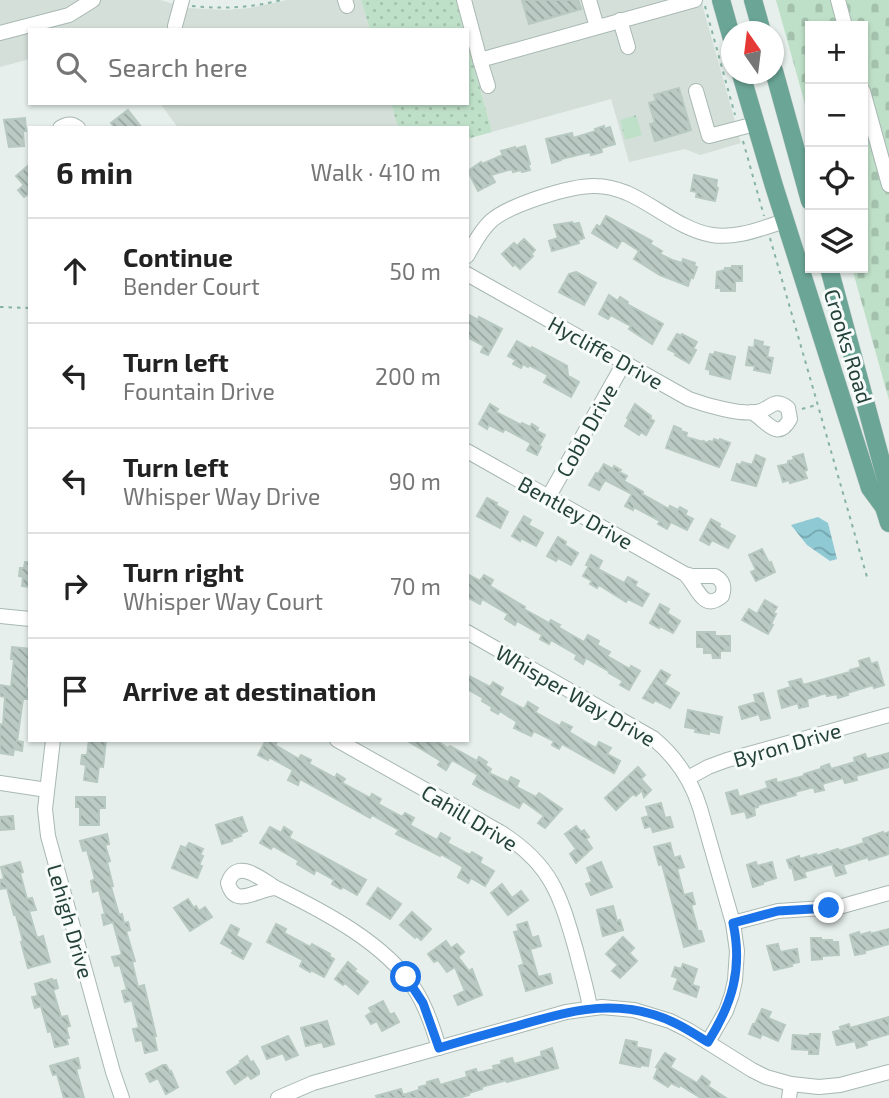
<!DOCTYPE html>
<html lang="en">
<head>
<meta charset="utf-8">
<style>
  :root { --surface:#fff; --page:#f2f2f2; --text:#222; --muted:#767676; --line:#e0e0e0 }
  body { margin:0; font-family:"Exo 2",sans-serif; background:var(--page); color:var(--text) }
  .controls { position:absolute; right:21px; top:21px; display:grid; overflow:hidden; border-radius:0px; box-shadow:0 2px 5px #0004 }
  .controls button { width:63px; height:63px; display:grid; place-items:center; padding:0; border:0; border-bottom:2px solid var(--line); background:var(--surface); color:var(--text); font:35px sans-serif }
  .compass { position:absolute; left:721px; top:21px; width:63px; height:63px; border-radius:50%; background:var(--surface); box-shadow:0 2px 5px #0004; rotate:346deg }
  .stop { position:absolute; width:21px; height:21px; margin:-16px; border:5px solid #1a73e8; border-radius:50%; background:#fff }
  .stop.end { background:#1a73e8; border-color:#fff; box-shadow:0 2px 7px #0008 }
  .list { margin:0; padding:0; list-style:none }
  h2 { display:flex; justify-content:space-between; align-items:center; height:91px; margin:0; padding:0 28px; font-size:30px }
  h2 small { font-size:23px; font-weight:400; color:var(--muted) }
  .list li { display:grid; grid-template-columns:46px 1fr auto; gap:21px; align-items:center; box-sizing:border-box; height:105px; padding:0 28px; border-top:2px solid var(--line) }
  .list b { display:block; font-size:26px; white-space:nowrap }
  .list p { margin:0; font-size:23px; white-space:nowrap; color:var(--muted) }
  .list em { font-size:23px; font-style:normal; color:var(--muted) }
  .icon { flex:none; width:38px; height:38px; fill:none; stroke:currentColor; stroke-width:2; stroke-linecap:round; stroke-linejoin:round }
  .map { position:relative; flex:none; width:889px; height:1098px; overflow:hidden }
  .search { position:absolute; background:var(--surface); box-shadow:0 2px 5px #0004; left:28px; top:28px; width:441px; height:77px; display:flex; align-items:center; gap:18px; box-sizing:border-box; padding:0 24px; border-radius:0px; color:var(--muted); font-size:26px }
  .panel { position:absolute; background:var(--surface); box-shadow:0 2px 5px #0004; left:28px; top:126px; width:441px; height:616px; border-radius:0px }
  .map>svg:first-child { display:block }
  .built { fill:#d4dfda }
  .grass { fill:url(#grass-dots) }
  .cemetery { fill:url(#cemetery-stones) }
  .park { fill:url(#park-tufts) }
  .water { fill:url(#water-waves) }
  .building { fill:url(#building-back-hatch); stroke:#b8c9c2; stroke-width:2 }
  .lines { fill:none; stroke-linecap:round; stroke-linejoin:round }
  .minor-casing { stroke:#a8b8b2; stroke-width:16 }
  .major-casing { stroke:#c2cac8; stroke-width:19 }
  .path { stroke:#86b3a5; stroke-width:2; stroke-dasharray:3.5 5; stroke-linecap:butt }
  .minor { stroke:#fff; stroke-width:14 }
  .major { stroke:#6aa596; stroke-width:18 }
  .route { stroke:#1a73e8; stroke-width:9 }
  .labels { text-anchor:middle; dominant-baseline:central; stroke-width:6; stroke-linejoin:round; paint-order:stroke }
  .street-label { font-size:21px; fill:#24423a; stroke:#f7fbf9 }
</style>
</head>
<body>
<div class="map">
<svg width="889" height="1098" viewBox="0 0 889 1098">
  <defs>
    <pattern id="grass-dots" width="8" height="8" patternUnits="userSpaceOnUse" patternTransform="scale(1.75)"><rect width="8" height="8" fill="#bfe0c8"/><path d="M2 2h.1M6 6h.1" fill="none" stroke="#a4c1ad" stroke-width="1.8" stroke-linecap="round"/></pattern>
    <pattern id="cemetery-stones" width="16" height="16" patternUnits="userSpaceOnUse" patternTransform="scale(1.75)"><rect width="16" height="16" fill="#bfe0c8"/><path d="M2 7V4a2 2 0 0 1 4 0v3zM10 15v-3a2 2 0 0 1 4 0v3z" fill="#a4c1ad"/></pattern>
    <pattern id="park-tufts" width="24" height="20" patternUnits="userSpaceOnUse" patternTransform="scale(1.75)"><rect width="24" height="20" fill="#bfe0c8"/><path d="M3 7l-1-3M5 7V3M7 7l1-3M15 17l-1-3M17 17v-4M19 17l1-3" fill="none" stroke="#a4c1ad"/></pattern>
    <pattern id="water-waves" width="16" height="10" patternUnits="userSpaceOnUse" patternTransform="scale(1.75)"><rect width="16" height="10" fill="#8ec9d4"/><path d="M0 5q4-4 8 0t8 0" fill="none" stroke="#74a5ad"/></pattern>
    <pattern id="building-back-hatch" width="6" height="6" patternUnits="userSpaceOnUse" patternTransform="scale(1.75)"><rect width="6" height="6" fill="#bbcac4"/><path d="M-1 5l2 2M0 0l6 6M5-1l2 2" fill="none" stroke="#98a6a0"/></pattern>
  </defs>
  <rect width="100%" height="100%" fill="#e6efeb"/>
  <g class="built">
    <polygon points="0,0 160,0 188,8 227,10 249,8 287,0 361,0 370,30 30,30 30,59 0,67"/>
    <polygon points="456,0 701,0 741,143 700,155 685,149 629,162 611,99 492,132 467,41 467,30 464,30"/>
    <polygon points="160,103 391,103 398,128 178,128"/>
  </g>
  <g class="grass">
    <polygon points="361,0 456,0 464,30 370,30"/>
    <polygon points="467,41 492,132 467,139 467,128 398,128 391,103 467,103"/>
  </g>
  <polygon class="cemetery" points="776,0 889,0 889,400 852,268 863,268 863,26 810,26 810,122"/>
  <polygon class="park" points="636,115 642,135 625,140 620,120"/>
  <polygon class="water" points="818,517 828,523 837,559 830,561 807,545 791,525"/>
  <g class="building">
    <polygon points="522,0 578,0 581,9 529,24"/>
    <polygon points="679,88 691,130 655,141 650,124 655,123 649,103 656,101 654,95"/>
    <polygon points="128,110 142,128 115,128 111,123"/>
    <polygon points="25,118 26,131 23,131 24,146 9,147 4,120"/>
    <polygon points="604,126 604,129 610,127 615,144 601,148 602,152 591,155 590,152 561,159 561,160 552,163 546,139 572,133 573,138 596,131 595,129"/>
    <polygon points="525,146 530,164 528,164 530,170 522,172 521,170 513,172 512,169 491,175 495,182 478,191 468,171 481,162 482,164 503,155 501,151 515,147 515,149"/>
    <polygon points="30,164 30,193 24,197 18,190 24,185 16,176"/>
    <polygon points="694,175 717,180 716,187 718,188 715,201 696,197 697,192 691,191"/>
    <polygon points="606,216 652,241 650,244 662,251 660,254 672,260 682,263 683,259 695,263 694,266 697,267 693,278 691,277 688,286 660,275 634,259 639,251 622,240 617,248 592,233 597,225 600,227"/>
    <polygon points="572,222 573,224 579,223 584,238 578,240 579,243 552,251 549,241 558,238 554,225"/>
    <polygon points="524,239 535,250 531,254 533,256 520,269 515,264 513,266 502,254 514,243 517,246"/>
    <polygon points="732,266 742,266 742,281 735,281 735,291 721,291 721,288 716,288 717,272 725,270 725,268 732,268"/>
    <polygon points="576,272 596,283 584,305 559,292 569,274"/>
    <polygon points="609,295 618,301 620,297 628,302 627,304 663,324 652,344 629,329 631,326 611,315 608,319 599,314"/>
    <polygon points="467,314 478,320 479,317 502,329 488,355 481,352 484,346 467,337"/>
    <polygon points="677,334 681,336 682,334 697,342 693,349 696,350 689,363 675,355 676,353 668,349"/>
    <polygon points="755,340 763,342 762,346 769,347 767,357 773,358 770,373 754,370 755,366 746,365 749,347 754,348"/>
    <polygon points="517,341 531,349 532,347 567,366 568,376 579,382 571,397 544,382 548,375 529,365 528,367 523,364 521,368 513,364 516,360 508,356"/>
    <polygon points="715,352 735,357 730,379 710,374 710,370 706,369 710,354 714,355"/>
    <polygon points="490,404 498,409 496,412 521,425 522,423 530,427 532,424 538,428 537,431 545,435 539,446 541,447 537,455 527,450 531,443 505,429 503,432 489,425 487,429 479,424"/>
    <polygon points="635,404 651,416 650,419 654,421 646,435 641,432 639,435 625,426 629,419 627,418"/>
    <polygon points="674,426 681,429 681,431 687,433 686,437 703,442 703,441 708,443 709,441 713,442 714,439 719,441 720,439 730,443 719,467 666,448"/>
    <polygon points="803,454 807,470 804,471 807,478 790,483 789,480 783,482 778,466 788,464 788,461 794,460 793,457"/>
    <polygon points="756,455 765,459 756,486 732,480 737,464 741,465 742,462 752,465"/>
    <polygon points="604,464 613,469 614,466 621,470 619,472 627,476 624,481 643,492 642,494 669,509 670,506 678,510 680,507 687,511 685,515 693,519 687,530 671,522 667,529 658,524 660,521 634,507 633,510 625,506 632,494 605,480 599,490 589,485 596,473 598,474"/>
    <polygon points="487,498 497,503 496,505 508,512 500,528 477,516"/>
    <polygon points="524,516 531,520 528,525 543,533 536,546 521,538 520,541 512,536"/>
    <polygon points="711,519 720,524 719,527 735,536 728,548 712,540 709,545 700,540"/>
    <polygon points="558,537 566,542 565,545 578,553 571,565 558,558 556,561 547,556"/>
    <polygon points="762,549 769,563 771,562 775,572 756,581 751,572 756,570 749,555"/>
    <polygon points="591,555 602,561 598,569 624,583 628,577 637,582 635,586 649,594 642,606 628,599 626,602 599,585 597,588 590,584 592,581 583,576 589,566 586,565"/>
    <polygon points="25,562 30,562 30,587 22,586 23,577 19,576 20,568 24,568"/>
    <polygon points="467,574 480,581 484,575 493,580 490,586 525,607 524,609 549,623 551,620 560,625 558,627 584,642 588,635 599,641 597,645 610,652 607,656 630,669 631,666 640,671 629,690 620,685 623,681 609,673 610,672 586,658 583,664 575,659 577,655 551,640 549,644 540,639 542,635 517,621 515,625 505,619 508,614 482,599 480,604 467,597"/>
    <polygon points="765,600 777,607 773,613 776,614 771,624 773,625 768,634 742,620 749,609 757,614"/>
    <polygon points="660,604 669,609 667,613 680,621 673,633 660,626 659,628 650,623"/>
    <polygon points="697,632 715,632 715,636 730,636 730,651 720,651 720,658 713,658 712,653 704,653 704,647 697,647"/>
    <polygon points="12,647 30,649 30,661 28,661 26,688 29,688 28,699 23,699 17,741 23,742 22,751 14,749 13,755 0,753 0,724 3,725 5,697 0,696 0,685 11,687 14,659 11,659"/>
    <polygon points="869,658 871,664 877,662 884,685 874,688 873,685 847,693 848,695 838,698 837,694 827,696 826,693 807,699 808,706 799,708 798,703 782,708 778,691 791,687 789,682 801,679 803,685 850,672 850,670 861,667 859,661"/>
    <polygon points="661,670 670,675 664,684 679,693 670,708 655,700 653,703 643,698"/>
    <polygon points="467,675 490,687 493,682 503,688 499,695 524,709 528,702 538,708 535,712 560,726 562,722 572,727 569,732 596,748 599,742 611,748 607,754 620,761 614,773 562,744 559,749 552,745 554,741 534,731 531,736 514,728 517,722 500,711 498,714 491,710 492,707 482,701 483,698 467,689"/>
    <polygon points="763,693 770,718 761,720 759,714 742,719 739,707 756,702 754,695"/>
    <polygon points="688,710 722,717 719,733 709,731 709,734 695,732 696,729 685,727"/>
    <polygon points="89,740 106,740 103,767 99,766 97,782 84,780 86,765 81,764 82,755 87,755"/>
    <polygon points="266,740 278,740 275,745 299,759 301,755 311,760 309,764 335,778 337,774 345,779 342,783 370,798 372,794 381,799 378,804 402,817 405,813 414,818 410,825 437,840 441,833 450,838 447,843 470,855 472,852 482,858 480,863 494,871 485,886 471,878 468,883 458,877 463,867 441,854 440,856 396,834 399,830 372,815 370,818 300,779 298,785 288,780 293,770 269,757 268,760 258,755"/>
    <polygon points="406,740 435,740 448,748 450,746 477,761 479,757 487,762 485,765 491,769 489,773 508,782 511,777 519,781 516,787 536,797 539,793 562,809 545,828 538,823 544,816 523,801 519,808 484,790 473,784 478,775 452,760 446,770 438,765 441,761"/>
    <polygon points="889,753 889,767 856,776 857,780 845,783 843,778 822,784 824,790 815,792 814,787 795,792 796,795 758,805 758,807 754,808 755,815 747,818 745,811 732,814 726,793 737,790 739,797 768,788 766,782 776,779 777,783 804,776 804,774 821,769 821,767 829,764 831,769 855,762 854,758 865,754 867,759"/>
    <polygon points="638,767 645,775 641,779 651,790 644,797 642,790 636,796 633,794 616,810 605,798"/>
    <polygon points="76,797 105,797 105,808 99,808 99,825 80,825 80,807 76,807"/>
    <polygon points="661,803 665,818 670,817 673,827 653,832 651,826 645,828 642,818 649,816 646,807"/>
    <polygon points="13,816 14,829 0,830 0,817"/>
    <polygon points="242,817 247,831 240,834 241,836 231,839 232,841 222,844 216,825"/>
    <polygon points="576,826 581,832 584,830 589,837 586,839 592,848 576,863 570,854 576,849 565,834"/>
    <polygon points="270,827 281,833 284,827 292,832 289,838 366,880 357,895 343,887 341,889 332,884 334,880 316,870 314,874 297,864 299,861 273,846 271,849 260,843"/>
    <polygon points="883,832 883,834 889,832 889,854 869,860 868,857 843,865 846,873 836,876 832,864 804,872 806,877 795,880 792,867 790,868 787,860 799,856 800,859 816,854 816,856 838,849 839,851 864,843 863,839"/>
    <polygon points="107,834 109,844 105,845 110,861 107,862 113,886 111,887 119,915 122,914 124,923 128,922 130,930 126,931 135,961 132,962 138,987 144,985 156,1036 154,1036 157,1050 145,1053 142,1040 136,1041 133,1029 139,1028 132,1000 125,1002 122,991 127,990 120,965 115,966 112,957 122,955 113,922 104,925 102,915 105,914 99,890 93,892 91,881 95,879 87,850 83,851 80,841"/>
    <polygon points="189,843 203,849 200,855 203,856 199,865 202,866 197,878 172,868 181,846 186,848"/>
    <polygon points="670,843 674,858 680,856 684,867 677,869 684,895 692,893 695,904 691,905 698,931 701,931 704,941 684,947 662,864 659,865 654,847"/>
    <polygon points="20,862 23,872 20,873 27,899 32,898 36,910 29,911 37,938 43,936 50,962 28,968 21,942 23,941 16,915 14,915 7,888 0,889 0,880 4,879 1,867"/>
    <polygon points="601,862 612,887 591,895 586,884 592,882 587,868"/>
    <polygon points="756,862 757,866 772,862 776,878 763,882 763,884 753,887 747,865"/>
    <polygon points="502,884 512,898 521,891 528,900 508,915 491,893"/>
    <polygon points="378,888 401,904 390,919 367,904"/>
    <polygon points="188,899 194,908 196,906 199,911 205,907 212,917 190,931 174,908"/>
    <polygon points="613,906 617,921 620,920 623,930 603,936 597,910"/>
    <polygon points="412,912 431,929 421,940 417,936 415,938 400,925"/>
    <polygon points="527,922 532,938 538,936 541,946 530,949 538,977 550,974 552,983 526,991 519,966 524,964 514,932 519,931 517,925"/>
    <polygon points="276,924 286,929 284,933 310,947 312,944 330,954 329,956 334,959 324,977 311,970 310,972 300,966 303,960 267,942"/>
    <polygon points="231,925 239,929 236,936 251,944 243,959 232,953 234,950 221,943"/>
    <polygon points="889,929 889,944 864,951 865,953 855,955 850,935 859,932 860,935 870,932 870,934"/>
    <polygon points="623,937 634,948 629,953 637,961 620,978 612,971 618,965 606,954"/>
    <polygon points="811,938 821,938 821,940 832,940 832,942 838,942 839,955 822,956 822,959 812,960"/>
    <polygon points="446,941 451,948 457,944 464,952 458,957 469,971 472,969 482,995 458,1005 454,996 465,991 455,967 447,972 438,960 434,962 428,954"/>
    <polygon points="778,944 780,952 797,949 799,962 791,964 792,966 774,970 767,946"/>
    <polygon points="348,962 356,969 354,971 368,982 358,994 345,983 343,985 335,979"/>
    <polygon points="683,964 697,969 692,985 699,987 696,997 674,989 678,978 672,976 675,967 681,969"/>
    <polygon points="52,979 53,981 56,980 58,988 53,990 61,1017 67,1016 70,1026 66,1027 69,1038 66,1038 68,1044 55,1047 51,1031 48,1032 41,1006 35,1008 32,997 38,996 35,984"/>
    <polygon points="383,1001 390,1015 394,1013 399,1022 382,1031 377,1021 371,1024 366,1016 372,1012 369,1008"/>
    <polygon points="762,1009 771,1012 768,1018 785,1025 778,1041 762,1034 760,1038 749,1034 753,1024 755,1024"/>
    <polygon points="889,1017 889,1034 865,1041 867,1045 857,1048 855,1041 837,1045 833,1032 841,1030 840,1027 849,1024 850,1028"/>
    <polygon points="327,1021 334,1044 324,1047 322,1042 306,1046 301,1028"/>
    <polygon points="810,1034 820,1034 818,1054 809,1054 809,1050 792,1049 793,1035 810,1036"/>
    <polygon points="288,1036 298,1055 286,1060 283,1053 267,1059 262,1047"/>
    <polygon points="626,1040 637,1042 636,1047 651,1050 648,1066 641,1065 640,1067 620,1063"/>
    <polygon points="552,1048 558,1068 507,1082 507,1080 481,1087 482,1089 469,1093 469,1095 458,1098 377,1098 376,1096 401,1089 403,1095 419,1090 419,1087 427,1085 427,1082 438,1079 440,1085 467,1077 466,1072 476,1069 477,1073 494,1069 493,1066 502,1064 501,1061 512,1058 514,1064 542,1056 541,1052"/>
    <polygon points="665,1053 675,1059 670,1067 697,1083 702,1076 710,1082 708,1086 726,1098 701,1098 680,1085 679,1087 671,1083 668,1087 654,1078 658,1068 656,1067"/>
    <polygon points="247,1056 251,1063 253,1061 259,1071 259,1074 251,1079 248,1075 235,1084 227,1072 242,1062 240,1061"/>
    <polygon points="78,1058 80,1068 76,1069 84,1098 64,1098 57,1074 53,1075 50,1066"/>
    <polygon points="163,1065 166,1065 170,1072 171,1071 178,1087 166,1094 158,1078 150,1082 146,1074"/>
  </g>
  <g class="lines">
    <g class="minor-casing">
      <g id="minor">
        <polyline points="345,0 347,6"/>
        <polyline points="464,0 480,60 695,0"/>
        <polyline points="589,0 597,27"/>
        <polyline points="838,0 845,26"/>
        <polyline points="620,20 628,47"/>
        <polyline points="175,26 182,0"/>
        <polyline points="0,33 69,15 93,0"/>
        <polyline points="480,60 488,86"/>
        <polyline points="696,91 709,136 755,124"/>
        <polyline points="863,91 889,185"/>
        <path d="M60,128C66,124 72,123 78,128"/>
        <path d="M467,256C474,244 480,231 491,221C509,205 571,185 596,186C606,186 617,189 627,193C655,205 681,230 712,235C737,239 762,228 785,221"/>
        <path d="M467,274L689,399C705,405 740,415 757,412C771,410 773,396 788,408L790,419C777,443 766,419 751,412"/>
        <path d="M467,451L685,574C697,585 702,613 722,596C725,587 724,581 715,576H692L685,574"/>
        <polyline points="549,496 624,363"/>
        <polyline points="0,616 30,619"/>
        <path d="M467,632L653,738C676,757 691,779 700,808L733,923L737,951L735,980L732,994L726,1011L708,1042"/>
        <polyline points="53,740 45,809 48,836 113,1072 122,1098"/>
        <path d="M337,740L500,832C551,864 560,894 576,950C581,970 587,989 590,1008"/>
        <polyline points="688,778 708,767 727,760 889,715"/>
        <polyline points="0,783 47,790"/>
        <path d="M276,888C261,879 237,857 228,883C235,910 258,888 276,888C323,911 385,943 414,988C426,1006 433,1027 439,1048"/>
        <polyline points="733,923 778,911 839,907 889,893"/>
        <polyline points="278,1098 313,1083 510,1028 566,1012 602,1007 634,1010 670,1021 688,1030 752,1070 766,1077 791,1084 819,1087 840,1085 889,1072"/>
        <polyline points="789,1098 791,1084"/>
      </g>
    </g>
    <g class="major-casing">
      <g id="major">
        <polyline points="721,0 732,39"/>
        <polyline points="753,0 762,32"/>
        <polyline points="774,71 810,201"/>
        <polyline points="741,74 774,186 870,488 884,507 889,523"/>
        <polyline points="829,268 887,483 884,507"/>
      </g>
    </g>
    <g class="path">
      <path d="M192,6C222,9 251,8 281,0"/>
      <polyline points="705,6 735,115"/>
      <polyline points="743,141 764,216"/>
      <polyline points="770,238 867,577"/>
      <polyline points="0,307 30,308"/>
      <polyline points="802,409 816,405"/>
    </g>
    <use href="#minor" class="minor"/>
    <use href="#major" class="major"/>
  </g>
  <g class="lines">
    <path class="route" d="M406,977L423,1003L439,1048C465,1040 491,1033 517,1026C564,1012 607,1000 655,1015C675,1021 691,1032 708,1042C732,1004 743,969 733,923L778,911L829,908"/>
  </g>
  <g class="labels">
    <g class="street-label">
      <text transform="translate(849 346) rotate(73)">Crooks Road</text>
      <text transform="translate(606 352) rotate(29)">Hycliffe Drive</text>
      <text transform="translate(586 430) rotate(-61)">Cobb Drive</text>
      <text transform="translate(576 512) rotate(29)">Bentley Drive</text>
      <text transform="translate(576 695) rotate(30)">Whisper Way Drive</text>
      <text transform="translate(787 744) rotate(-16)">Byron Drive</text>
      <text transform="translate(470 817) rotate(31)">Cahill Drive</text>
      <text transform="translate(71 921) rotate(74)">Lehigh Drive</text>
    </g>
  </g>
</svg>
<div class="controls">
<button>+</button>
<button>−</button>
<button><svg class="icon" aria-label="locate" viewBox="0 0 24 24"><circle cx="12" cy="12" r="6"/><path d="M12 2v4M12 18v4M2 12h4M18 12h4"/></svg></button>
<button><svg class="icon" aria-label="layers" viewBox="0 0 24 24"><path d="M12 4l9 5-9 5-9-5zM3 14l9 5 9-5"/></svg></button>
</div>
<svg class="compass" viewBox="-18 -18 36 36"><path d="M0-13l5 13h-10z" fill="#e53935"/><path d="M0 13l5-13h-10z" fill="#767676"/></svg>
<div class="stop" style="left:406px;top:977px"></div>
<div class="stop end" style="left:829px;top:908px"></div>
<div class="search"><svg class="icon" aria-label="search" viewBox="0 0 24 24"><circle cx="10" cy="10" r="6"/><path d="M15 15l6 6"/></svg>Search here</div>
<section class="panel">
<h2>6 min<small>Walk · 410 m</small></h2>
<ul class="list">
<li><svg class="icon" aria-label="ahead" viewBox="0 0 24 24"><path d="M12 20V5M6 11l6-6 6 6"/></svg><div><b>Continue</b><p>Bender Court</p></div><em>50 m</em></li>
<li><svg class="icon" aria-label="left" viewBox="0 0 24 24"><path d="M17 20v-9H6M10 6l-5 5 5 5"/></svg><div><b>Turn left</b><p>Fountain Drive</p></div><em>200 m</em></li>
<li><svg class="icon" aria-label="left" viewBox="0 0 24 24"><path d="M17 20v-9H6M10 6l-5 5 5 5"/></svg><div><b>Turn left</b><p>Whisper Way Drive</p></div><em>90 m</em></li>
<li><svg class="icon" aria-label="right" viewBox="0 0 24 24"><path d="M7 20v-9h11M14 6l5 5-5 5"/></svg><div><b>Turn right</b><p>Whisper Way Court</p></div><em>70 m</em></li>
<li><svg class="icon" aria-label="arrive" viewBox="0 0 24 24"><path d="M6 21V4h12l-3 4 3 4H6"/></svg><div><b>Arrive at destination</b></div></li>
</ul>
</section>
</div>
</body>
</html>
